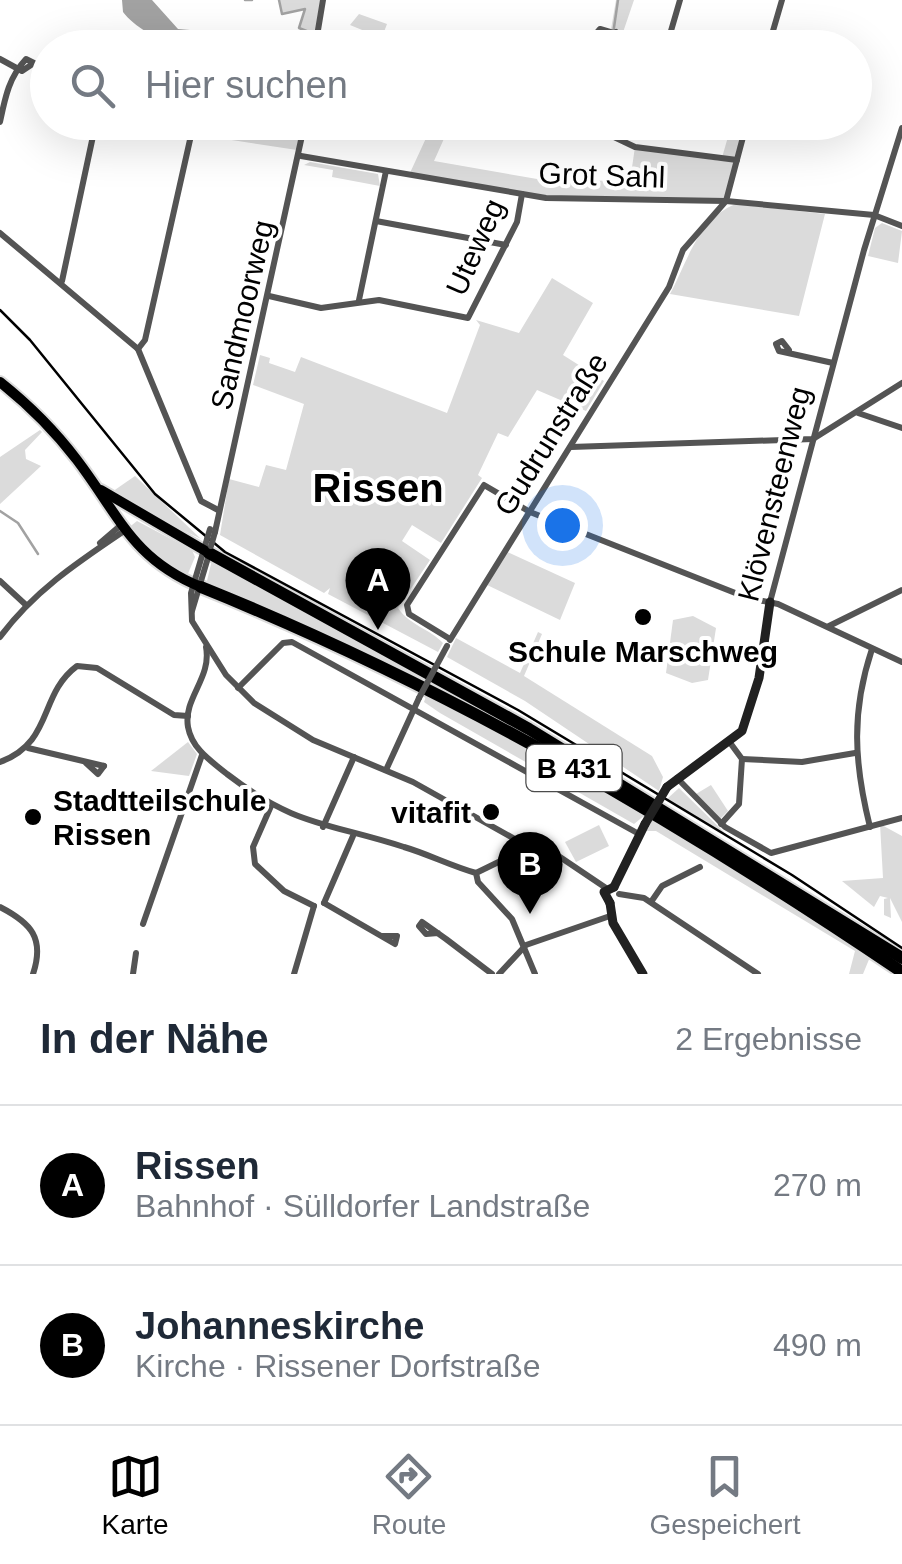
<!DOCTYPE html>
<html lang="de">
<head>
<meta charset="utf-8">
<style>
  :root { --surface:#fff; --page:#f6f6f7; --text:#1f2937; --muted:#747a83; --line:#e0e1e3; --accent:#000 }
  body { margin:0; font-family:Helvetica,sans-serif; background:var(--page); color:var(--text) }
  .you { position:absolute; left:562px; top:525px; width:35px; height:35px; margin:-25px; border:8px solid #fff; border-radius:50%; background:#1a73e8; box-shadow:0 0 0 15px #1a73e833 }
  .badge { display:grid; place-items:center; width:65px; height:65px; border-radius:50%; background:var(--accent); color:#fff; font-size:32px; font-weight:700 }
  .pin { position:absolute; translate:-50% -82px; filter:drop-shadow(0 2px 5px #0008) }
  .pin::after { content:''; position:absolute; top:52px; width:35px; height:30px; background:inherit; clip-path:polygon(0 0,100% 0,50% 100%) }
  .list { margin:0; padding:0; list-style:none }
  h2 { display:flex; justify-content:space-between; align-items:center; height:130px; margin:0; padding:0 40px; font-size:42px }
  h2 small { font-size:32px; font-weight:400; color:var(--muted) }
  .list li { display:grid; grid-template-columns:65px 1fr auto; gap:30px; align-items:center; box-sizing:border-box; height:160px; padding:0 40px; border-top:2px solid var(--line) }
  .list b { display:block; font-size:38px; white-space:nowrap }
  .list p { margin:0; font-size:32px; white-space:nowrap; color:var(--muted) }
  .list em { font-size:32px; font-style:normal; color:var(--muted) }
  .icon { flex:none; width:55px; height:55px; fill:none; stroke:currentColor; stroke-width:2; stroke-linecap:round; stroke-linejoin:round }
  .map { position:relative; flex:none; width:902px; height:974px; overflow:hidden }
  .search { position:absolute; background:var(--surface); box-shadow:0 10px 40px #0002; left:30px; right:30px; top:30px; height:110px; display:flex; align-items:center; gap:25px; box-sizing:border-box; padding:0 35px; border-radius:55px; color:var(--muted); font-size:38px }
  .sheet { height:450px; background:var(--surface) }
  nav { display:flex; justify-content:space-around; align-items:center; box-sizing:border-box; height:140px; border-top:2px solid var(--line); background:var(--surface); font-size:28px; color:var(--muted) }
  nav a { display:grid; justify-items:center; gap:5px }
  nav .on { color:var(--accent) }
  .map>svg:first-child { display:block }
  .green { fill:#dbdbdb }
  .water { fill:#a2a2a2 }
  .lines { fill:none; stroke-linecap:round; stroke-linejoin:round }
  .stream { stroke:#a2a2a2; stroke-width:2.5 }
  .primary-casing { stroke:#dbdbdb; stroke-width:14 }
  .highway-casing { stroke:#dbdbdb; stroke-width:16 }
  .street { stroke:#545454; stroke-width:6 }
  .secondary { stroke:#212121; stroke-width:9 }
  .primary { stroke:#000; stroke-width:10 }
  .highway { stroke:#000; stroke-width:12 }
  .tram { stroke:#000; stroke-width:2.5 }
  .street-bridge { stroke:#545454; stroke-width:6 }
  .secondary-bridge { stroke:#212121; stroke-width:9 }
  .poi-dot { fill:#000; stroke:#fff; stroke-width:4 }
  .labels { text-anchor:middle; dominant-baseline:central; stroke-width:8; stroke-linejoin:round; paint-order:stroke }
  .shield { fill:#fff; stroke:#4c4c4c; stroke-width:2.5 }
  .shield-label { font-size:28px; font-weight:bold; fill:#000 }
  .street-label { font-size:30px; fill:#000; stroke:#fff }
  .poi-label { font-size:30px; font-weight:bold; fill:#000; stroke:#fff }
  .district-label { font-size:40px; font-weight:bold; fill:#000; stroke:#fff }
</style>
</head>
<body>
<div class="map">
<svg width="902" height="974" viewBox="0 0 902 974">
  <rect width="100%" height="100%" fill="#fff"/>
  <g class="green">
    <polygon points="279,0 325,0 318,34 372,45 424,36 449,37 461,44 472,37 513,47 314,47 315,35 299,28 306,9 282,14"/>
    <polygon points="616,0 634,0 618,47 608,47"/>
    <polygon points="359,14 387,24 382,37 368,37 367,32 350,25"/>
    <polygon points="258,122 299,131 297,150 121,123"/>
    <polygon points="433,123 451,123 434,161 543,180 630,181 635,147 721,161 732,123 747,123 726,201 546,198 409,175"/>
    <polygon points="310,162 378,174 380,186 332,177 333,170 304,165"/>
    <path d="M736,204L825,214L799,316L670,294C687,263 698,218 736,204Z"/>
    <polygon points="882,223 902,231 898,263 868,256 875,228"/>
    <path d="M552,278L593,303L563,355L604,381L586,411L537,390L508,437L498,433L478,475L482,478L441,543L412,525L402,541L430,560L398,608C409,625 430,629 443,643L438,652L328,594L330,588L324,593L220,535L229,479L259,487L266,465L286,470L304,404L253,385L260,355L270,358L269,363L295,372L301,357L447,413L480,325L476,320L519,333Z"/>
    <polygon points="40,430 42,432 25,450 26,459 41,466 0,504 0,457"/>
    <polygon points="135,476 201,539 109,494"/>
    <polygon points="137,521 192,550 195,557 187,576 159,562 127,529"/>
    <polygon points="505,551 575,583 560,620 485,584"/>
    <polygon points="212,560 493,712 565,759 206,585"/>
    <polygon points="693,616 716,628 708,680 692,683 666,673 673,620"/>
    <polygon points="538,632 542,634 524,676 652,756 663,777 659,791 525,701 447,657 456,638 520,673"/>
    <polygon points="427,693 458,707 645,815 634,824 440,713 424,702"/>
    <polygon points="188,742 197,754 189,776 151,771"/>
    <polygon points="711,785 728,811 720,819 696,794"/>
    <polygon points="679,788 727,835 667,799"/>
    <polygon points="653,819 870,957 863,974 849,974 855,951 656,831 646,831"/>
    <polygon points="880,824 902,836 902,922 890,898 891,918 884,915 884,899 888,898 880,896 874,907 842,881 883,878"/>
    <polygon points="599,825 609,846 576,862 565,842"/>
  </g>
  <path class="water" d="M122,0H152L178,29L190,30L193,36C170,49 138,31 123,12Z"/>
  <g class="lines">
    <g class="stream">
      <polyline points="245,0 252,0"/>
      <polyline points="279,0 282,14 305,9 299,28 314,34"/>
      <polyline points="323,35 372,45 439,36 461,44 476,41 504,48"/>
      <polyline points="611,48 618,0"/>
      <polyline points="0,511 18,523 38,554"/>
    </g>
    <g class="primary-casing">
      <g id="primary">
        <path d="M0,382C29,405 55,431 77,460C119,515 132,559 201,587"/>
        <polyline points="101,490 209,553"/>
      </g>
    </g>
    <g class="highway-casing">
      <g id="highway">
        <polyline points="209,553 529,729 902,958"/>
        <path d="M201,587C449,687 680,822 902,972"/>
      </g>
    </g>
    <g class="street">
      <polyline points="616,32 602,41 594,36 600,29 664,48"/>
      <polyline points="315,48 323,0"/>
      <polyline points="666,48 680,0"/>
      <polyline points="768,48 782,0"/>
      <path d="M0,59L22,71L34,63L26,59C9,77 5,98 0,122"/>
      <polyline points="258,122 304,132"/>
      <polyline points="481,122 614,137 635,147 737,160"/>
      <polyline points="301,156 546,198 726,201 874,215 902,226"/>
      <polyline points="376,221 506,245"/>
      <polyline points="0,233 138,349 201,501 218,510"/>
      <polyline points="62,281 96,122"/>
      <polyline points="269,296 321,308 379,300 468,318 517,222 522,194"/>
      <polyline points="359,300 386,171"/>
      <polyline points="138,349 145,340 194,122"/>
      <polyline points="789,350 782,341 776,344 779,351 833,363"/>
      <polyline points="858,413 902,428"/>
      <polyline points="571,447 813,439 902,383"/>
      <polyline points="215,532 305,122"/>
      <polyline points="207,539 191,593 192,621 226,675 254,703 313,740 413,782 529,847 557,855 606,888"/>
      <polyline points="100,543 121,525"/>
      <polyline points="0,581 26,605"/>
      <polyline points="770,602 864,250 902,128"/>
      <polyline points="192,611 210,551"/>
      <polyline points="829,626 902,590"/>
      <path d="M0,637C34,591 78,562 124,531"/>
      <polyline points="450,639 409,614 407,605 484,485 530,512 748,598 778,604 902,662"/>
      <polyline points="450,640 669,287 683,250 726,201 747,122"/>
      <path d="M206,647C212,678 183,698 188,727C192,749 211,761 227,774C296,827 326,822 404,847C428,854 451,866 476,873L478,882L512,919L535,974"/>
      <polyline points="238,688 283,643 292,642 639,834"/>
      <polyline points="28,748 104,766"/>
      <polyline points="742,759 802,762 855,753"/>
      <path d="M0,762C54,742 38,695 77,666L97,668L174,715L188,716"/>
      <polyline points="86,763 98,774 104,766"/>
      <polyline points="386,770 419,698"/>
      <polyline points="677,778 725,827 771,853 902,818"/>
      <polyline points="271,806 253,847 255,864 284,891 314,906"/>
      <polyline points="721,824 739,804 742,759 731,744"/>
      <polyline points="323,827 354,757"/>
      <path d="M870,827C854,763 851,712 872,649"/>
      <polyline points="476,873 529,847"/>
      <polyline points="619,894 644,898 758,974"/>
      <polyline points="651,902 662,886 700,867"/>
      <polyline points="324,903 395,944 397,936 382,936"/>
      <polyline points="324,903 353,836"/>
      <path d="M0,907C31,923 45,938 33,974"/>
      <polyline points="143,924 202,755"/>
      <polyline points="438,933 426,934 419,926 422,922 446,939 492,974"/>
      <polyline points="133,974 136,953"/>
      <polyline points="294,974 314,906"/>
      <polyline points="499,974 526,945 610,916"/>
    </g>
    <g class="secondary">
      <polyline points="667,787 742,731 759,678 770,602"/>
      <polyline points="614,887 645,824"/>
      <polyline points="610,903 613,923 643,974"/>
      <polyline points="610,903 604,892 614,887"/>
    </g>
    <use href="#primary" class="primary"/>
    <use href="#highway" class="highway"/>
    <polyline class="tram" points="0,310 30,340 155,494 225,552 518,710 792,875 902,948"/>
    <g class="street-bridge">
      <polyline points="207,539 210,529"/>
      <polyline points="211,546 215,532"/>
      <polyline points="419,698 447,646"/>
    </g>
    <polyline class="secondary-bridge" points="645,824 667,787"/>
  </g>
  <g class="poi-dot">
    <circle cx="643" cy="617" r="10"/>
    <circle cx="491" cy="812" r="10"/>
    <circle cx="33" cy="817" r="10"/>
  </g>
  <g class="labels">
    <rect class="shield" x="526.5" y="745" width="95" height="46" rx="8"/>
    <g class="shield-label">
      <text x="574" y="768">B 431</text>
    </g>
    <g class="street-label">
      <text transform="translate(602 175) rotate(2)">Grot Sahl</text>
      <text transform="translate(475 247) rotate(-66)">Uteweg</text>
      <text transform="translate(242 315) rotate(-77)">Sandmoorweg</text>
      <text transform="translate(551 434) rotate(-58)">Gudrunstraße</text>
      <text transform="translate(774 494) rotate(-76)">Klövensteenweg</text>
    </g>
    <g class="poi-label">
      <text x="643" y="651">Schule Marschweg</text>
      <text x="53" y="800" text-anchor="start">Stadtteilschule<tspan x="53" dy="34">Rissen</tspan></text>
      <text x="471" y="812" text-anchor="end">vitafit</text>
    </g>
    <g class="district-label">
      <text x="378" y="488">Rissen</text>
    </g>
  </g>
</svg>
<div class="you"></div>
<div class="pin badge" style="left:378px;top:630px">A</div>
<div class="pin badge" style="left:530px;top:914px">B</div>
<div class="search"><svg class="icon" aria-label="search" viewBox="0 0 24 24"><circle cx="10" cy="10" r="6"/><path d="M15 15l6 6"/></svg>Hier suchen</div>
</div>
<section class="sheet">
<h2>In der Nähe<small>2 Ergebnisse</small></h2>
<ul class="list">
<li><span class="badge">A</span><div><b>Rissen</b><p>Bahnhof · Sülldorfer Landstraße</p></div><em>270 m</em></li>
<li><span class="badge">B</span><div><b>Johanneskirche</b><p>Kirche · Rissener Dorfstraße</p></div><em>490 m</em></li>
</ul>
</section>
<nav>
<a class="on"><svg class="icon" aria-label="map" viewBox="0 0 24 24"><path d="M3 6l6-2 6 2 6-2v14l-6 2-6-2-6 2zM9 4v14M15 6v14"/></svg>Karte</a>
<a><svg class="icon" aria-label="directions" viewBox="0 0 24 24"><path d="M12 3l9 9-9 9-9-9zM9 14v-3h6M13 9l2 2-2 2"/></svg>Route</a>
<a><svg class="icon" aria-label="saved" viewBox="0 0 24 24"><path d="M7 4h10v16l-5-4-5 4z"/></svg>Gespeichert</a>
</nav>
</body>
</html>
